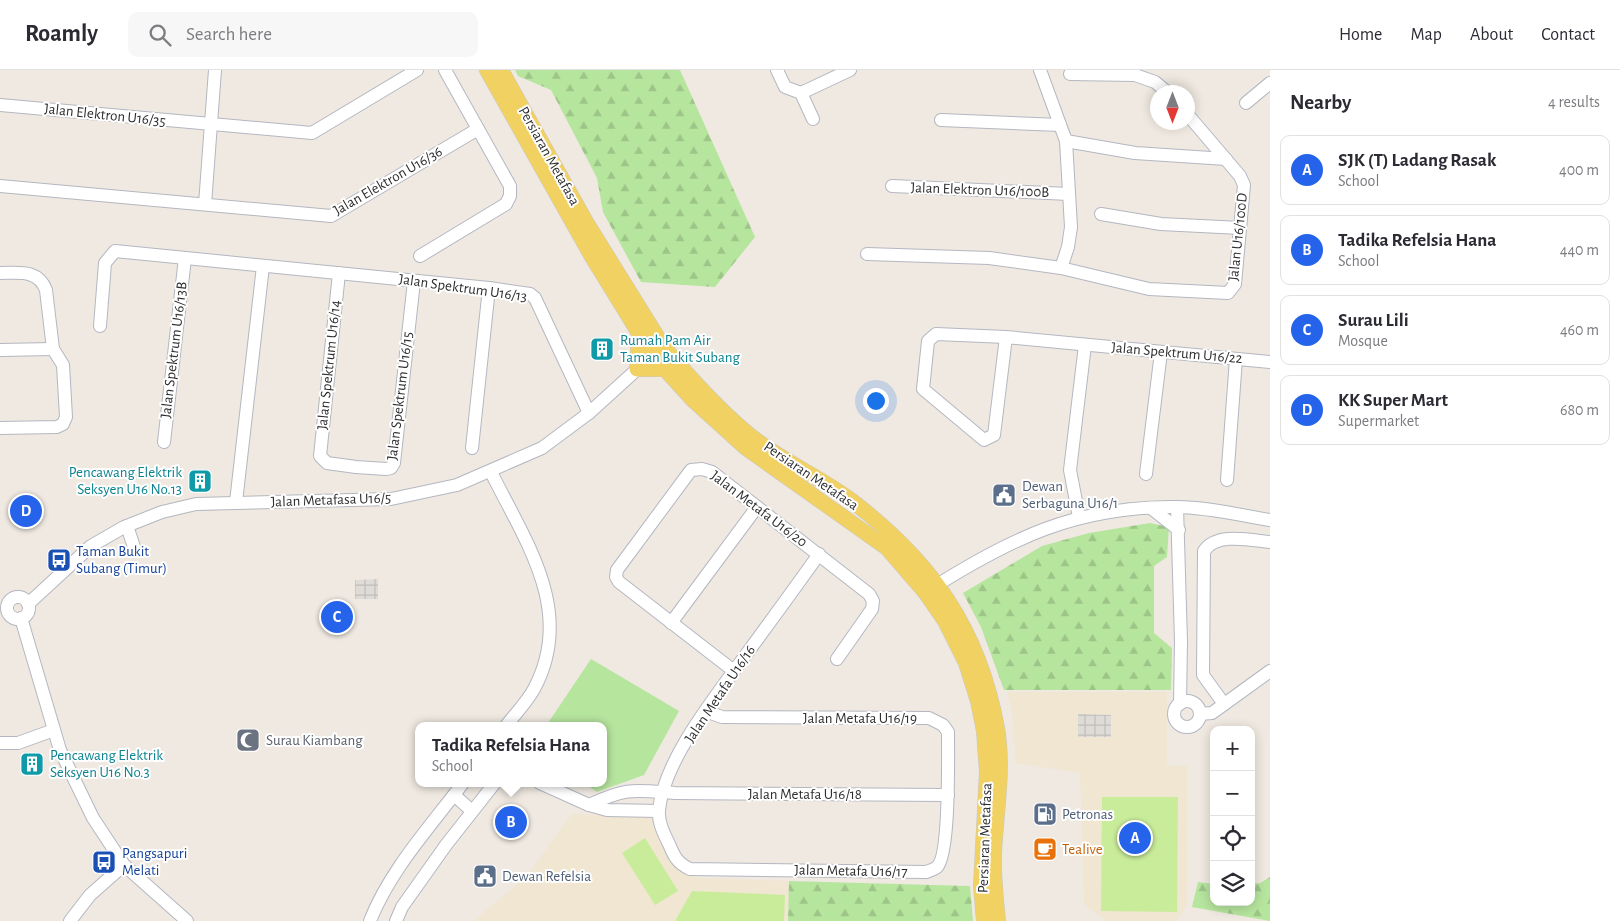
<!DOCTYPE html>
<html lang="en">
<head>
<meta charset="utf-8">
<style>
  :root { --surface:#fff; --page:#f7f7f7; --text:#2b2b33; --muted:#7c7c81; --line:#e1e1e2; --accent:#2563eb }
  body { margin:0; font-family:"Alegreya Sans",sans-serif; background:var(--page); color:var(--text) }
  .controls { position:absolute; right:15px; bottom:15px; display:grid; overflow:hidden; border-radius:10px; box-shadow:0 2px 12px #0003 }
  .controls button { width:45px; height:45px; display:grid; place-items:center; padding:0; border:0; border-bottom:1px solid var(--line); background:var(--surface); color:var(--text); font:25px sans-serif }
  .compass { position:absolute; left:1150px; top:15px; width:45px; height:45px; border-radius:50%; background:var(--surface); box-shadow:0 2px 12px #0003; rotate:180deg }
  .you { position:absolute; left:875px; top:330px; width:18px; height:18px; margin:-12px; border:4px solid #fff; border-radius:50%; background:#1a73e8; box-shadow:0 0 0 8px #1a73e833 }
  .badge { display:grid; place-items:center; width:32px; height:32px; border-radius:50%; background:var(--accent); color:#fff; font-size:16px; font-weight:700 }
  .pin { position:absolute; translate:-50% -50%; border:2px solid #fff; box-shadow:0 1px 5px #0006 }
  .popup { position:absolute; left:415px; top:652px; width:192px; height:65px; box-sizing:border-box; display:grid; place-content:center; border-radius:10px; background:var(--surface); filter:drop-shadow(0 1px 4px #0005); font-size:16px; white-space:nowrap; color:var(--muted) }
  .popup b { font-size:19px; color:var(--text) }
  .popup::after { content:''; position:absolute; left:50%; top:100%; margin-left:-10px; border:10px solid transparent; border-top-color:var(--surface) }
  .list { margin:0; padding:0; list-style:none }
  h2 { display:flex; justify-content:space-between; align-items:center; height:65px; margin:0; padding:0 20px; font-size:21px }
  h2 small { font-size:16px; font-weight:400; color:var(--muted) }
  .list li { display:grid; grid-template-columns:32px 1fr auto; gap:15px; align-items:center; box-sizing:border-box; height:70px; margin:0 10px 10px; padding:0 10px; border:1px solid var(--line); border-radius:10px }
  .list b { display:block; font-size:19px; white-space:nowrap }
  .list p { margin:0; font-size:16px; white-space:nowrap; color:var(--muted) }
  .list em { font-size:16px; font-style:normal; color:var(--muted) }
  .icon { flex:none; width:28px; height:28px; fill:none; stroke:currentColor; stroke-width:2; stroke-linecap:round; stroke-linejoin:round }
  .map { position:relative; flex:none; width:1270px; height:851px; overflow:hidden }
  header { display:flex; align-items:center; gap:30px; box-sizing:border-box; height:70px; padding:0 25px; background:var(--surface); border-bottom:1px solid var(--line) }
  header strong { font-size:24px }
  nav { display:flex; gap:28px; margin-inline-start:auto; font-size:18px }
  .search { width:350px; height:45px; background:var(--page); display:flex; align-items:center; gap:12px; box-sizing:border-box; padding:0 18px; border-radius:10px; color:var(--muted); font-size:19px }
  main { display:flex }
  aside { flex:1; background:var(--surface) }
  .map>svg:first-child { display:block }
  .education { fill:#f0e6d1 }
  .grass { fill:#b6e59e }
  .forest { fill:url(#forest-firs) }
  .pitch { fill:#c9ec9a }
  .plaza { fill:url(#plaza-grid) }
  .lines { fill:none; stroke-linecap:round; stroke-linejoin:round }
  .minor-casing { stroke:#b4b7c1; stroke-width:14 }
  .major-casing { stroke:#c9c9c9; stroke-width:16 }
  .minor { stroke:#fff; stroke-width:12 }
  .major { stroke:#f2d163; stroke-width:15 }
  .labels { text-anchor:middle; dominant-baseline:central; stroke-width:4; stroke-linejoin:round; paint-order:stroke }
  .street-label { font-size:15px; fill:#2e2e2e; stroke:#fff }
  .culture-label { font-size:15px; fill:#0d838f; stroke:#fff; text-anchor:start }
  .service-label { font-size:15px; fill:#4e5e75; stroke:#fff; text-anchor:start }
  .transit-label { font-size:15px; fill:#164399; stroke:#fff; text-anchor:start }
  .worship-label { font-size:15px; fill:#5b616d; stroke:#fff; text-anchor:start }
  .food-label { font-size:15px; fill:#c56008; stroke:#fff; text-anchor:start }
</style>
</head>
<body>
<header>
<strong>Roamly</strong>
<div class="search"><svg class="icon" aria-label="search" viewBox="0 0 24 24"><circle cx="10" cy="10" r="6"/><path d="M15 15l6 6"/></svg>Search here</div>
<nav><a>Home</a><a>Map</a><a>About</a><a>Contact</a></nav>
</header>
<main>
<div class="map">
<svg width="1270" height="851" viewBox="0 0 1270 851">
  <defs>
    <pattern id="forest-firs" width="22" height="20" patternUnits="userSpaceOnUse" patternTransform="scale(1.25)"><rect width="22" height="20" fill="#b6e59e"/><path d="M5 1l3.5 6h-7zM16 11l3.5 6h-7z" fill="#9dc588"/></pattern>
    <pattern id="plaza-grid" width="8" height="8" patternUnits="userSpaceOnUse" patternTransform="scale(1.25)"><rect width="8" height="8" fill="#dfdcd8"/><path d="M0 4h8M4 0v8" fill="none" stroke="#c0bdba"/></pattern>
  </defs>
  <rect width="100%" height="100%" fill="#efe9e1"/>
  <g class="education">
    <polygon points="1007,622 1167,622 1167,696 1187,696 1187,834 1177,851 1106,851 1084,834 1080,703 1016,693 1012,640"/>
    <polygon points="572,744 654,747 669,790 679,801 697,808 789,811 788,851 473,851 525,808"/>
  </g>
  <polygon class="grass" points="591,589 679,641 644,705 597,722 584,713 604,713 604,656 546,656"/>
  <g class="forest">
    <polygon points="515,0 680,0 755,167 715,217 641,212 603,142 597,108 551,20 518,6"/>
    <polygon points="1150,453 1169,457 1167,487 1154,496 1154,563 1172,578 1171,620 1004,620 981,557 963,523 1042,476 1089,463"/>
    <polygon points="1270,807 1270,851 1192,837 1198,812 1214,814 1214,832 1251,832 1251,814 1260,813"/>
    <polygon points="789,811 970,816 973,851 788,851"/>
  </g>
  <g class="pitch">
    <polygon points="1102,727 1178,727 1177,842 1101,841"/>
    <polygon points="645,768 678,821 655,835 622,783"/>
    <polygon points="692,821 785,825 784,851 675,851"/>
  </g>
  <g class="plaza">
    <polygon points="378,509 378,529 355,529 355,510"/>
    <polygon points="1078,644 1111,645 1111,667 1078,667"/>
  </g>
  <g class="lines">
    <g class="minor-casing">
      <g id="minor">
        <polyline points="777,0 785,17 801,23"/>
        <polyline points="1040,0 1066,71 1071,157 1068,177 1061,198"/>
        <polyline points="1070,4 1135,5 1155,12 1167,22"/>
        <polyline points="801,23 850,0"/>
        <polyline points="801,23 813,49"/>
        <polyline points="1246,33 1270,13"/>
        <polyline points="0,35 312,63 417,0"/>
        <polyline points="941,50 1060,55"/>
        <polyline points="1066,71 1135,83 1226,89"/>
        <polyline points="0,116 331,146 478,59"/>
        <polyline points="892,116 1069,124"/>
        <polyline points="205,134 215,0"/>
        <polyline points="1101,144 1161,154 1240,158"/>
        <polyline points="867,184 989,188 1061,198 1149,219 1228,223 1235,214 1244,115 1240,106 1188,45"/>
        <polyline points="420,186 506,134 510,126 510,116 445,0"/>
        <path d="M0,203C19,203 38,199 46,220L53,279L63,295L66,347L63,354L57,357L0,358"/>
        <polyline points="339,203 320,386 327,393 356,397 386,399 391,398 394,393 414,211"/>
        <polyline points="100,256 105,193 115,181 489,218 530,224 535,228 589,343"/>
        <polyline points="1006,267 994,365 984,370 923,319 928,271 936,264 1006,267 1270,292"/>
        <polyline points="0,280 53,279"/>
        <polyline points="164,372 185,188"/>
        <polyline points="472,378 489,218"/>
        <path d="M491,402C525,471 576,541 534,619C527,632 515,644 506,656"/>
        <polyline points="1146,404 1161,282"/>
        <polyline points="1227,410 1236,289"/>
        <polyline points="236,432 263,196"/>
        <polyline points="1177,437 1181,571 1180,634"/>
        <polyline points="1151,438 1179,460"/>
        <polyline points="1079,447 1070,400 1085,275"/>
        <polyline points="127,456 135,480"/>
        <path d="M929,520C1011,468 1077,436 1176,437C1207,437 1239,445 1270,450"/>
        <circle cx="18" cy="538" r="11"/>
        <polyline points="28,534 91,476 124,457 162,442 196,434 391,429 457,415 542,378 589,343 644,293"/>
        <polyline points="21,548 60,680 93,748 124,795 187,851"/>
        <polyline points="671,553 757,437"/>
        <polyline points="734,601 619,512 616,507 617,500 691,400 702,399 712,402 869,524 873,531 872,539 837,589"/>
        <circle cx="1187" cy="644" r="13"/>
        <path d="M1224,634L1203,605L1204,481C1216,462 1250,470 1270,472"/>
        <path d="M705,641L722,647L929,648L943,655L948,662C948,683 950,785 937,797C935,799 929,801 926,802L690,799C677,793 674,786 669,774C664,764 658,752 659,741C663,691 716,626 745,586C770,552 795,518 819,484"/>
        <polyline points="1200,644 1212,643 1270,601"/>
        <polyline points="0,673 18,673 54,660"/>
        <polyline points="540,713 589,735 607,740 659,741"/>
        <polyline points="454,725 472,741"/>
        <path d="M589,735C627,717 634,720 675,723L948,725"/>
        <polyline points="70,851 90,825 124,795"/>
        <path d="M370,851C390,800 430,757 463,713"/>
        <polyline points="396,851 402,837 446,775 494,714"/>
      </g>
    </g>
    <g class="major-casing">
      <g id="major">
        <polyline points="487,0 591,185 653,286 693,330 746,378 887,478 925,522 945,551 966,593 978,631 984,661 987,702 981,816 984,851"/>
        <path d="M501,0L586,152L663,276C689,307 716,337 747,363C779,390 819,406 852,431C932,492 979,559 997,658C1004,699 996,742 994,783C993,806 996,829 998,851"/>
        <polyline points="639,264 637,299 665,299"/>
      </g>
    </g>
    <use href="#minor" class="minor"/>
    <use href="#major" class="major"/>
  </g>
  <defs>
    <g id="building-square" transform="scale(1.25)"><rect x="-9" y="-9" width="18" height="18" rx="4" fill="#0f9aa8" stroke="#fff"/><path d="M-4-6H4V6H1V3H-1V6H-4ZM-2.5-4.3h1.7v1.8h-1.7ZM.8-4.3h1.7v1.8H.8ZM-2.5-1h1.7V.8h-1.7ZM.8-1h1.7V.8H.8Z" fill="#fff"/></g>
    <g id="civic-square" transform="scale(1.25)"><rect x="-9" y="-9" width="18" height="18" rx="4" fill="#5c6f8a" stroke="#fff"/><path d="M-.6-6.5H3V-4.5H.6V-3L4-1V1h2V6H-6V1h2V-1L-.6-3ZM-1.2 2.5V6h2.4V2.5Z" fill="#fff"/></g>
    <g id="bus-square" transform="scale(1.25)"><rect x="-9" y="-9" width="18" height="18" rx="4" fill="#1a4fb4" stroke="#fff"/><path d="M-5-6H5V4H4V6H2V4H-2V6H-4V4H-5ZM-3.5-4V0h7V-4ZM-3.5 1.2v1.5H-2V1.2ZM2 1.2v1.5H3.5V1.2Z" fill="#fff"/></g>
    <g id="mosque-square" transform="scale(1.25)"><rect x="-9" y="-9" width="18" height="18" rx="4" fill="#6b7280" stroke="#fff"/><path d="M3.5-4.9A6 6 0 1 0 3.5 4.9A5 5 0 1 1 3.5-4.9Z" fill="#fff"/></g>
    <g id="fuel-square" transform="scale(1.25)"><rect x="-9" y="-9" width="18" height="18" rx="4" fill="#5c6f8a" stroke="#fff"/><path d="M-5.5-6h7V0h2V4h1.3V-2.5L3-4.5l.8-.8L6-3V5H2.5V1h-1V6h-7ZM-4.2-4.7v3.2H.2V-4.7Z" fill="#fff"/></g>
    <g id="cafe-square" transform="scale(1.25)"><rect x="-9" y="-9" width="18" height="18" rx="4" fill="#e8710a" stroke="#fff"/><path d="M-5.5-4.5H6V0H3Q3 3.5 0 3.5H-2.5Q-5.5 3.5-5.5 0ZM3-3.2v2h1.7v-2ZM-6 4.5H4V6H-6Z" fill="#fff"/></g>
  </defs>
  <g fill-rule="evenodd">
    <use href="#building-square" x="602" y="279"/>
    <use href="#building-square" x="200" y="411"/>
    <use href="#civic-square" x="1004" y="425"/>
    <use href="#bus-square" x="59" y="490"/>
    <use href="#mosque-square" x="248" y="670"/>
    <use href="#building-square" x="32" y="694"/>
    <use href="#fuel-square" x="1045" y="744"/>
    <use href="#cafe-square" x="1045" y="779"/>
    <use href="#bus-square" x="104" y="792"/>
    <use href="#civic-square" x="485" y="806"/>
  </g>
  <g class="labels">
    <g class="street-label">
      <text transform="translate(105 45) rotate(6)">Jalan Elektron U16/35</text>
      <text transform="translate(549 86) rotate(61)">Persiaran Metafasa</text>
      <text transform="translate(388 111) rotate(-30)">Jalan Elektron U16/36</text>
      <text transform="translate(980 120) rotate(2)">Jalan Elektron U16/100B</text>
      <text transform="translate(1238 167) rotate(-84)">Jalan U16/100D</text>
      <text transform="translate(463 218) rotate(8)">Jalan Spektrum U16/13</text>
      <text transform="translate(174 280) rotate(-83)">Jalan Spektrum U16/13B</text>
      <text transform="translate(1177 283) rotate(5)">Jalan Spektrum U16/22</text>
      <text transform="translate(329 295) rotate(-84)">Jalan Spektrum U16/14</text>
      <text transform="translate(400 326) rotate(-83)">Jalan Spektrum U16/15</text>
      <text transform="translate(811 406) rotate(34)">Persiaran Metafasa</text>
      <text transform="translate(331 430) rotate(-2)">Jalan Metafasa U16/5</text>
      <text transform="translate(759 439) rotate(37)">Jalan Metafa U16/20</text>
      <text transform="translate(720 624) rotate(-56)">Jalan Metafa U16/16</text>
      <text x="860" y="648">Jalan Metafa U16/19</text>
      <text x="805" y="724">Jalan Metafa U16/18</text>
      <text transform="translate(985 768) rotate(-88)">Persiaran Metafasa</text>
      <text transform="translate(851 801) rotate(1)">Jalan Metafa U16/17</text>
    </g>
    <g class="culture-label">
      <text x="620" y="270">Rumah Pam Air<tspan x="620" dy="17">Taman Bukit Subang</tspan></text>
      <text x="182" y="402" text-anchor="end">Pencawang Elektrik<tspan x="182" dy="17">Seksyen U16 No.13</tspan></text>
      <text x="50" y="685">Pencawang Elektrik<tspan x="50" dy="17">Seksyen U16 No.3</tspan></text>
    </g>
    <g class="service-label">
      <text x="1022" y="416">Dewan<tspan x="1022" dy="17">Serbaguna U16/1</tspan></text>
      <text x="1062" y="744">Petronas</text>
      <text x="502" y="806">Dewan Refelsia</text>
    </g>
    <g class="transit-label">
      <text x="76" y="481">Taman Bukit<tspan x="76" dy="17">Subang (Timur)</tspan></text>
      <text x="122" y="783">Pangsapuri<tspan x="122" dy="17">Melati</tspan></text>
    </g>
    <g class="worship-label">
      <text x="266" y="670">Surau Kiambang</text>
    </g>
    <g class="food-label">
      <text x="1062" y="779">Tealive</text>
    </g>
  </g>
</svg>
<div class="controls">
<button>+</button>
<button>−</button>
<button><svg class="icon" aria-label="locate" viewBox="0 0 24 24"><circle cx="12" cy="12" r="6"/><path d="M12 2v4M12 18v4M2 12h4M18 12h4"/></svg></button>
<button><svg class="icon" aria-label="layers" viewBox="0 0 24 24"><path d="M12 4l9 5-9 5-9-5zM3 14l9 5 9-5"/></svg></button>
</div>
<svg class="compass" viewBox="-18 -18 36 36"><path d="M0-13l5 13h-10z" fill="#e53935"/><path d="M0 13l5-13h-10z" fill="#7c7c81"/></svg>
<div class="you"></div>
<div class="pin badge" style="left:1135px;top:768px">A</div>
<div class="pin badge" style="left:511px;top:752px">B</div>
<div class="popup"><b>Tadika Refelsia Hana</b>School</div>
<div class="pin badge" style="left:337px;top:547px">C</div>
<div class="pin badge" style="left:26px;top:441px">D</div>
</div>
<aside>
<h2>Nearby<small>4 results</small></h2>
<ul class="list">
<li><span class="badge">A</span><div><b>SJK (T) Ladang Rasak</b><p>School</p></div><em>400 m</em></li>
<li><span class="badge">B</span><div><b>Tadika Refelsia Hana</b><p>School</p></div><em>440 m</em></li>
<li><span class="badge">C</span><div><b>Surau Lili</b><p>Mosque</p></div><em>460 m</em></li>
<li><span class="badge">D</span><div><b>KK Super Mart</b><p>Supermarket</p></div><em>680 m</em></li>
</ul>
</aside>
</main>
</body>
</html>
